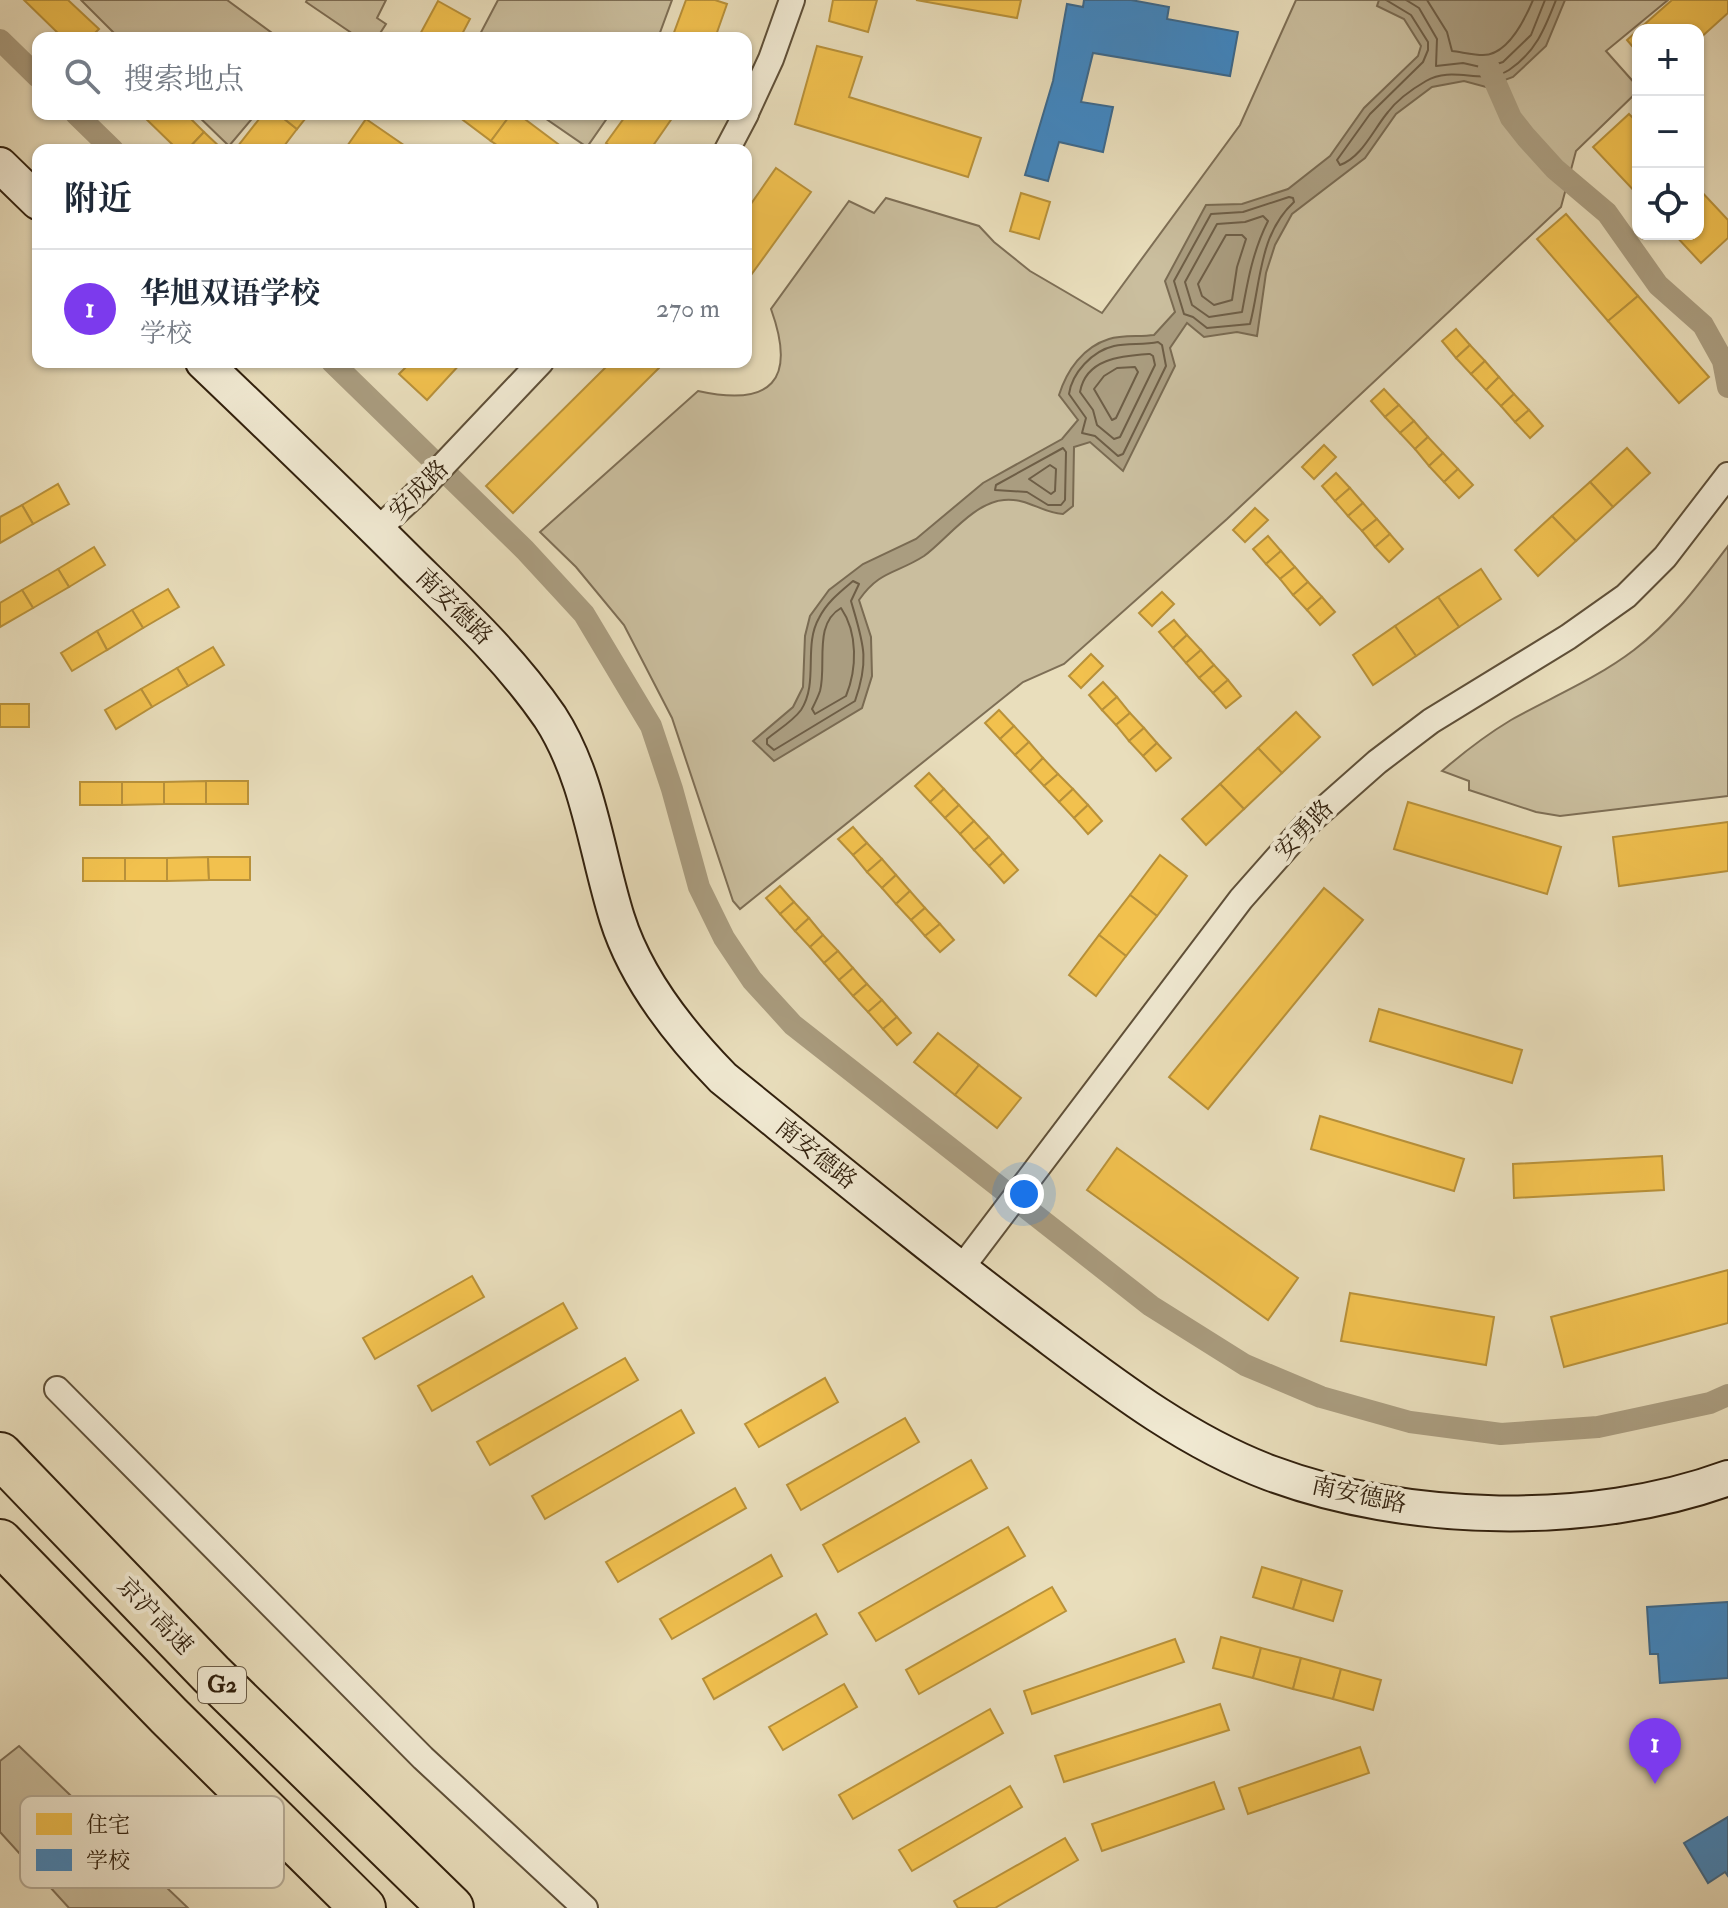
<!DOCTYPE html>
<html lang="zh">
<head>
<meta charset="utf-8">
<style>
  :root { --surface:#fff; --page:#f2f2f3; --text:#1f2937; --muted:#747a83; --line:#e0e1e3; --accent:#7c3aed }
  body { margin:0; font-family:"IM FELL Double Pica","Noto Serif SC",serif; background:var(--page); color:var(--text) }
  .controls { position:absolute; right:24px; top:24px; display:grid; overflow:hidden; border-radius:16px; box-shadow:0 2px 6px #0004 }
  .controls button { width:72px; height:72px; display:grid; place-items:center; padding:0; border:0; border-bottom:2px solid var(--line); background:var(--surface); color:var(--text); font:40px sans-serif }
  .you { position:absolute; left:1024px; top:1194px; width:28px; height:28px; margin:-20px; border:6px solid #fff; border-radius:50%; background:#1a73e8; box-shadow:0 0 0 12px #1a73e833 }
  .badge { display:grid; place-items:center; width:52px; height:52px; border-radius:50%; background:var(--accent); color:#fff; font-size:26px; font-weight:700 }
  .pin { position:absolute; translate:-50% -66px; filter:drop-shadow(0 2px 4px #0008) }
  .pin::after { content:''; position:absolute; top:42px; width:28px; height:24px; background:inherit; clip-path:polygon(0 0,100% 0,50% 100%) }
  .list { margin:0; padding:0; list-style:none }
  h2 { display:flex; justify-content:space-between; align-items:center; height:104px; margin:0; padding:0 32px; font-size:34px }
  h2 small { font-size:26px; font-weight:400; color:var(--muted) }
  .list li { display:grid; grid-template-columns:52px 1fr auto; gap:24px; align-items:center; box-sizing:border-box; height:120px; padding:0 32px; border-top:2px solid var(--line) }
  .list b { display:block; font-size:30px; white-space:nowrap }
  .list p { margin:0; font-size:26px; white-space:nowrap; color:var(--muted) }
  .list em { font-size:26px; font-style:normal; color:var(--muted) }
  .icon { flex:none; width:44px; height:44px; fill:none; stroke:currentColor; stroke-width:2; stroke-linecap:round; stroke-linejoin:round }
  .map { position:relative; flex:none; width:1728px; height:1908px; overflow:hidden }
  .search { position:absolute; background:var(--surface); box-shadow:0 2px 6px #0004; left:32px; top:32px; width:720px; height:88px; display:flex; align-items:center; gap:20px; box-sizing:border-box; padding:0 28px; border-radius:16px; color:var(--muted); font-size:30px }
  .panel { position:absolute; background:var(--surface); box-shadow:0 2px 6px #0004; left:32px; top:144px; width:720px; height:224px; border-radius:16px }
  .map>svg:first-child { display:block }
  .green { fill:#cabe9e; stroke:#7e6f56; stroke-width:2 }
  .water { fill:#aa9d80; stroke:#7a6b52; stroke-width:2 }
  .homes { fill:#f2c14e; stroke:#b8913a; stroke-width:2 }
  .schools { fill:#3f88c5; stroke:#3b698e; stroke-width:2 }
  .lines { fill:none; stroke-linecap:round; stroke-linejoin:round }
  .shore { stroke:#6e5e46; stroke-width:2 }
  .canal { stroke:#aa9d80; stroke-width:22 }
  .street-casing { stroke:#5f5039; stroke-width:28 }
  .secondary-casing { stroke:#31200d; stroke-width:38 }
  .highway-casing { stroke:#31200d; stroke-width:48 }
  .street { stroke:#f1ead3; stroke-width:24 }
  .secondary { stroke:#f1ead3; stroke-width:34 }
  .highway { stroke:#e9debc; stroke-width:44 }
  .labels { text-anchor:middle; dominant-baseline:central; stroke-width:8; stroke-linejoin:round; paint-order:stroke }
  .shield { fill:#f1ead3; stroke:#6b5d48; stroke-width:2 }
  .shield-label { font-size:22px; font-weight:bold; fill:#31200d }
  .street-label { font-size:24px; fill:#31200d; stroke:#f1ead3 }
  .key { fill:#f1ead3; stroke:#b7ad98; stroke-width:2 }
  .key-label { font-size:22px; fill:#31200d }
</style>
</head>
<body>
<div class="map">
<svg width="1728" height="1908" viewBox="0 0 1728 1908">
  <rect width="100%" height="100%" fill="#e9debc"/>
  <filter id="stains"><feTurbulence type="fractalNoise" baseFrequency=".0025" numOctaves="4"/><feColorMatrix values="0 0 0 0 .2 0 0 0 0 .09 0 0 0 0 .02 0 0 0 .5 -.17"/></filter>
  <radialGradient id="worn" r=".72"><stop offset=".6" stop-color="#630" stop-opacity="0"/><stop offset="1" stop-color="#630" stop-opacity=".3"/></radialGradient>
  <g class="green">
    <polygon points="81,0 227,0 272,33 268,38 119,38"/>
    <polygon points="307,0 386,0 377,18 386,24 377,38 359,38 306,2"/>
    <polygon points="498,0 672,0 658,38 478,38"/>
    <path d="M1296,0H1668L1606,51L1638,87V91L1576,151L1561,207L1227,519L1064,664L1023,682L740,909L733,901L672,718L624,625L576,567L540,532L698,391C771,407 797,381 771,309L849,201L874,213L886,198L979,226L994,242L1030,271L1102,313L1240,125Z"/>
    <polygon points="196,114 256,114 229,146"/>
    <polygon points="539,114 610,114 587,147"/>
    <path d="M1728,546V796L1560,816L1536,812L1469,790V781L1442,771C1464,752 1486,735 1511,720C1552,697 1596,679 1634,650C1671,622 1700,583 1728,546Z"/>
    <polygon points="19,1746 188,1908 69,1908 0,1832 0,1761"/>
  </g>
  <path class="water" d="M1379,0H1565L1546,46L1513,77L1486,87L1464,81L1432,87L1396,114L1365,158L1292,214L1275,245L1266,273L1257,336L1237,332L1204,337L1187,323L1170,348L1175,366L1123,471L1090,442L1074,447L1073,506L1063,514C1039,512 1029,498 1004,500C974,502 946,540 924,556C896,574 880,570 859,600L871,637L872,676L862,708L774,761L753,741L793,707L803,687L805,636L810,616L829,590L863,564L916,539L983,483L1062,439L1078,420L1059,395C1067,370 1083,347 1109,339C1122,335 1140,337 1154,335L1175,312L1165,281L1206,205L1242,204L1288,189L1330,156L1364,108L1418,56L1421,46L1404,19L1377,6Z"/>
  <g class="homes">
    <polygon points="24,0 68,0 99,29 90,38 63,38"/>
    <polygon points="686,0 715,0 727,4 715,38 672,38"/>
    <polygon points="833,0 877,0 868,32 829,21"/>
    <polygon points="916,0 1021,0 1017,18"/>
    <polygon points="1672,0 1728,0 1728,13 1698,40 1698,30 1638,30"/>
    <polygon points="438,1 470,19 460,38 418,38"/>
    <polygon points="1638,30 1638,53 1627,40"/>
    <polygon points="817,46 862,57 849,97 981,138 968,177 795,124"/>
    <polygon points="141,114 186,114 204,132 187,150 178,150"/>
    <polygon points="263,114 278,114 297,129 281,150 242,150 238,146"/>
    <polygon points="278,114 309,114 297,129"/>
    <polygon points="455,114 511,114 491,141"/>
    <polygon points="511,114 518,114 566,150 504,150 491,141"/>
    <polygon points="627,114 675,114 650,150 615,150 606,143"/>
    <polygon points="1629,114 1638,123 1638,195 1593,147"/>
    <polygon points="366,119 411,150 347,150 345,149"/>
    <polygon points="204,132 223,150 187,150"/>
    <polygon points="776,168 811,192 746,282 746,211"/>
    <polygon points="1698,188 1728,220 1728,238 1701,263 1674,234 1698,234"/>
    <polygon points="1021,193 1050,202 1039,239 1010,231"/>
    <polygon points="1566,214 1638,296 1608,321 1537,239"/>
    <polygon points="1638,296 1709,377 1679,403 1608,321"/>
    <polygon points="1456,329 1470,345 1456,358 1442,341"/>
    <polygon points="1470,345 1485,361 1471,374 1456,358"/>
    <polygon points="1485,361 1499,377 1486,390 1471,374"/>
    <polygon points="411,362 462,362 427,400 399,374"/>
    <polygon points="611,362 665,362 513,513 486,486"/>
    <polygon points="1499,377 1514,394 1501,406 1486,390"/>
    <polygon points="1384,389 1399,405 1385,417 1371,401"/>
    <polygon points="1514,394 1529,410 1515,422 1501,406"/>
    <polygon points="1399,405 1414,421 1400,433 1385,417"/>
    <polygon points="1529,410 1543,426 1530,438 1515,422"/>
    <polygon points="1414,421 1428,437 1415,449 1400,433"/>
    <polygon points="1428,437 1443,453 1429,466 1415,449"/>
    <polygon points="1324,445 1336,457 1314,479 1302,467"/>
    <polygon points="1627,448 1650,473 1613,507 1590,482"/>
    <polygon points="1443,453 1458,469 1444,482 1429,466"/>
    <polygon points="1458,469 1473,485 1459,498 1444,482"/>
    <polygon points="1336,473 1350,488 1335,501 1322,486"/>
    <polygon points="1590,482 1613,507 1576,541 1552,516"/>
    <polygon points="58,484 69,504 33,524 22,505"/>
    <polygon points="1350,488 1363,503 1348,516 1335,501"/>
    <polygon points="1363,503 1377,519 1362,531 1348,516"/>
    <polygon points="22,505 33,524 0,543 0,517"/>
    <polygon points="1255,508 1268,520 1245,542 1233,530"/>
    <polygon points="1552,516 1576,541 1538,576 1515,550"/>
    <polygon points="1377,519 1390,534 1375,547 1362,531"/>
    <polygon points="1390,534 1403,549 1389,562 1375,547"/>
    <polygon points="1268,536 1281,551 1266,564 1253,549"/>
    <polygon points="94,547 105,565 69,587 58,569"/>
    <polygon points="1281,551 1295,567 1280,579 1266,564"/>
    <polygon points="1295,567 1308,582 1293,595 1280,579"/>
    <polygon points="58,569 69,587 33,608 22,590"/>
    <polygon points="1481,569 1501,599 1459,627 1438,597"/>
    <polygon points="1308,582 1322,597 1307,610 1293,595"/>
    <polygon points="168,589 179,607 143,628 132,610"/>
    <polygon points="22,590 33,608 0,627 0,603"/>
    <polygon points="1162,592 1174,604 1152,626 1139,613"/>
    <polygon points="1322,597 1335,612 1320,625 1307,610"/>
    <polygon points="1438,597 1459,627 1416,656 1395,626"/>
    <polygon points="132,610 143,628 107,650 97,631"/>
    <polygon points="1174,620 1187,635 1173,648 1159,632"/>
    <polygon points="1395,626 1416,656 1373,685 1353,655"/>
    <polygon points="97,631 107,650 72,671 61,653"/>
    <polygon points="1187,635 1201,650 1186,663 1173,648"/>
    <polygon points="213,647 224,665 188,686 177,668"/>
    <polygon points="1201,650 1214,665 1199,678 1186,663"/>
    <polygon points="1091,654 1103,666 1081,688 1069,676"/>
    <polygon points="1214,665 1228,680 1213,693 1199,678"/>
    <polygon points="177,668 188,686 152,707 141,689"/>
    <polygon points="1228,680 1241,696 1226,708 1213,693"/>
    <polygon points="1103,682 1117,697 1102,710 1089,695"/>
    <polygon points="141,689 152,707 116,729 105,710"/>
    <polygon points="1117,697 1130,713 1116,725 1102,710"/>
    <rect x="0" y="704" width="29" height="23"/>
    <polygon points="999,710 1014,726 1000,739 985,723"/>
    <polygon points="1296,712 1320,737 1282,773 1258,748"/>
    <polygon points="1130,713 1144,728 1129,741 1116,725"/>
    <polygon points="1014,726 1029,742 1015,755 1000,739"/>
    <polygon points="1144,728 1157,743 1143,756 1129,741"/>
    <polygon points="1029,742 1043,758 1030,771 1015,755"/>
    <polygon points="1157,743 1171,758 1156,771 1143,756"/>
    <polygon points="1258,748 1282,773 1244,809 1220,784"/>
    <polygon points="1043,758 1058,774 1044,786 1030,771"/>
    <polygon points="929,773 944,789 930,802 915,786"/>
    <polygon points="1058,774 1073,789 1059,802 1044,786"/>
    <rect x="206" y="781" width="42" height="23"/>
    <polygon points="206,781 206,804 164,804 164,782"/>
    <rect x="80" y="782" width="42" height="23"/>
    <polygon points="122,782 164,782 164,804 122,805"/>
    <polygon points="1220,784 1244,809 1206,845 1182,819"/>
    <polygon points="944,789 959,805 945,818 930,802"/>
    <polygon points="1073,789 1088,805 1074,818 1059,802"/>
    <polygon points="1408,802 1561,847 1547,894 1394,849"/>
    <polygon points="959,805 974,821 960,834 945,818"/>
    <polygon points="1088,805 1102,821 1088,834 1074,818"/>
    <polygon points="974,821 989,837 974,850 960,834"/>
    <polygon points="1728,822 1728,871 1619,886 1613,837"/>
    <polygon points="853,827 867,843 853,855 838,839"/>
    <polygon points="989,837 1003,853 989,866 974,850"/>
    <polygon points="867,843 882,859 867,872 853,855"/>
    <polygon points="1003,853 1018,870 1004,883 989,866"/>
    <polygon points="1160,855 1187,876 1157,916 1130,895"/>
    <polygon points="208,857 209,880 167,881 167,858"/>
    <polygon points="208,857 250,857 250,880 209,880"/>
    <rect x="83" y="858" width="42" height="23"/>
    <rect x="125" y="858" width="42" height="23"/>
    <polygon points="882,859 896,875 882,888 867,872"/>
    <polygon points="896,875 910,891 896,904 882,888"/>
    <polygon points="780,886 794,902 780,914 766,898"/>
    <polygon points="1324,888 1363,920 1208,1109 1169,1077"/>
    <polygon points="910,891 925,908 911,920 896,904"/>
    <polygon points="1130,895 1157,916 1126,956 1099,935"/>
    <polygon points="794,902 809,918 795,931 780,914"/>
    <polygon points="925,908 940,924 925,936 911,920"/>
    <polygon points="809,918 823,935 810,947 795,931"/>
    <polygon points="940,924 954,940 940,952 925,936"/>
    <polygon points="823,935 838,951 824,963 810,947"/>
    <polygon points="1099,935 1126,956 1096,996 1069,975"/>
    <polygon points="838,951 853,968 839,980 824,963"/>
    <polygon points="853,968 867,984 853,996 839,980"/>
    <polygon points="867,984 882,1000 868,1012 853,996"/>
    <polygon points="882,1000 897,1017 883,1029 868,1012"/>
    <polygon points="1379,1009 1522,1050 1512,1083 1370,1041"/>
    <polygon points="897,1017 911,1033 897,1045 883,1029"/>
    <polygon points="938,1033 979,1065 955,1095 914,1062"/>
    <polygon points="979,1065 1021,1098 997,1128 955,1095"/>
    <polygon points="1320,1116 1464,1159 1454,1191 1311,1149"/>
    <polygon points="1117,1148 1298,1278 1268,1320 1087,1190"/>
    <polygon points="1662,1156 1664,1190 1514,1198 1513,1164"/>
    <polygon points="1728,1270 1728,1323 1564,1367 1551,1317"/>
    <polygon points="472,1276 484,1297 375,1359 363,1338"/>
    <polygon points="1350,1293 1494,1317 1486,1365 1341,1341"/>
    <polygon points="563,1303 577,1328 432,1411 418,1386"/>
    <polygon points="625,1358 638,1380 490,1465 477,1442"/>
    <polygon points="825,1378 838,1402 759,1447 745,1424"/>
    <polygon points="681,1410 694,1433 545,1519 532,1496"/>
    <polygon points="905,1418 919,1442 801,1510 787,1485"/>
    <polygon points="971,1460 987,1488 838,1572 823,1545"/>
    <polygon points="735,1488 746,1508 618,1582 606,1562"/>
    <polygon points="1008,1527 1025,1556 876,1641 859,1613"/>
    <polygon points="771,1555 782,1576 672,1639 660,1619"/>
    <polygon points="1262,1567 1302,1579 1293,1609 1253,1597"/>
    <polygon points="1302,1579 1342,1591 1333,1621 1293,1609"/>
    <polygon points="1052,1587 1066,1611 919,1694 906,1670"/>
    <polygon points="816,1614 827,1634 714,1699 703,1679"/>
    <polygon points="1221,1637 1261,1648 1253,1678 1213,1668"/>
    <polygon points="1175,1639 1184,1662 1032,1714 1024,1691"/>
    <polygon points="1261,1648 1301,1658 1293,1689 1253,1678"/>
    <polygon points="1301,1658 1341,1669 1333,1699 1293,1689"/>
    <polygon points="1341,1669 1381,1680 1373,1710 1333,1699"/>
    <polygon points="844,1684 857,1707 783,1750 769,1727"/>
    <polygon points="1220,1704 1229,1730 1064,1782 1055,1756"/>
    <polygon points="990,1709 1003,1733 853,1819 839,1795"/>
    <polygon points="1360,1747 1369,1773 1248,1814 1239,1788"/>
    <polygon points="1214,1782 1224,1809 1102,1851 1092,1824"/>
    <polygon points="1010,1786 1022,1807 912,1871 899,1850"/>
    <polygon points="1065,1838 1078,1860 995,1908 958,1908 954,1901"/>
  </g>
  <g class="schools">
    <polygon points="1084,0 1131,0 1169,7 1167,19 1238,32 1230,76 1093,53 1081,102 1113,107 1103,152 1059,142 1048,181 1025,175 1053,81 1067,4 1083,7"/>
    <polygon points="1728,1602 1728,1678 1660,1683 1658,1654 1650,1654 1647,1607"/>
    <polygon points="1728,1817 1728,1876 1725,1872 1708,1883 1684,1843"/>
  </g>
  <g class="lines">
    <g class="shore">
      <path d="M1386,0L1411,15L1428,42V50L1423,62L1370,114L1337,160L1340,165C1362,157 1373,130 1388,112C1397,100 1414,88 1426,81C1453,65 1484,86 1509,70C1536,52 1545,28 1556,0"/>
      <polyline points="1406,0 1419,8 1437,39 1436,66 1463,63 1485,68 1503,62 1531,35 1545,0"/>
      <path d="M1427,0L1447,32L1452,51C1461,52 1474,55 1483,55C1508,55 1525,19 1533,0"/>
      <path d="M1289,197L1293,198L1294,202C1259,234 1261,282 1250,324L1207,328L1193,317L1184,314L1174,281L1211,214L1243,212Z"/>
      <path d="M1263,216L1268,221C1253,251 1248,279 1242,312L1209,317L1192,305L1185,282L1217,224L1245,222Z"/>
      <polygon points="1226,235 1242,235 1246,239 1237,267 1232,300 1214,305 1202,296 1198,284"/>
      <path d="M1158,342L1162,345L1166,366L1123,454L1118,456L1095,436L1082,433L1086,418L1069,394C1072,373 1092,351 1114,346C1128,343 1144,345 1158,342Z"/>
      <path d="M1150,354L1153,356L1155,365L1120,437L1114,439L1097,425L1093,410L1080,392C1086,358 1122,356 1150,354Z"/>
      <polygon points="1117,368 1135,367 1138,372 1116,418 1112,420 1094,389 1104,376"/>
      <polygon points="1063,448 1066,452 1065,500 1061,505 1048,505 1027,492 995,490 996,485"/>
      <polygon points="1050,465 1056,469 1055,491 1051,494 1029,479"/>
      <path d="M853,581L859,584L851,601C863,643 870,658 855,701L774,750L767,744V739C778,730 793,721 801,710C819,682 803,646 819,618C827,602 840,592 853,581Z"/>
      <path d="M841,608C858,633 857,669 846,696L815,714L812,709C815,703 818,697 820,691C827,665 813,624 841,608Z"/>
    </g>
    <g class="canal">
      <polyline points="0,40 38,77"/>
      <polyline points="1489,68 1511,118 1526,137 1555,169 1607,213 1658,285 1703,325 1723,361 1728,387"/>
      <polyline points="76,114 113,150"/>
      <polyline points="332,362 525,550 584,614 651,726 672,789 699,887 724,938 752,980 793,1025 1151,1306 1245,1365 1321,1397 1410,1422 1501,1434 1598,1427 1710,1403 1728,1395"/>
    </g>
    <g class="street-casing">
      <g id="street">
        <polyline points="746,113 771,59 792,0"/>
        <polyline points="727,150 746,114"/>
        <polyline points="377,530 415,495 541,362"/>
        <polyline points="960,1270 1241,899 1308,823 1377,762 1431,721 1568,637 1626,596 1665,557 1728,475"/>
        <polyline points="57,1389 423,1758 585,1908"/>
      </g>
    </g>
    <g class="secondary-casing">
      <g id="secondary">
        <polyline points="0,165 38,202"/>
        <path d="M203,362C273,429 343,496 412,565C461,613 511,660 550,717C589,777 596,851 617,918C636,979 679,1033 723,1078C828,1163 932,1249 1040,1330C1112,1384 1185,1441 1270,1473C1406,1524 1592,1528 1728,1478"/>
      </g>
    </g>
    <g class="highway-casing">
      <g id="highway">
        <polyline points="0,1455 211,1674 451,1908"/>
        <polyline points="0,1542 169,1716 363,1908"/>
      </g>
    </g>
    <use href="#street" class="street"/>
    <use href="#secondary" class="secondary"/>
    <use href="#highway" class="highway"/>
  </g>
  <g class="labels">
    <rect class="shield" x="198" y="1667" width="48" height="36" rx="6"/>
    <g class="shield-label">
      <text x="222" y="1685">G2</text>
    </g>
    <g class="street-label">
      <text transform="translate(419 490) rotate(-45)">安成路</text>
      <text transform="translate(454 607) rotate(45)">南安德路</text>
      <text transform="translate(1304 830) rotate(-46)">安勇路</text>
      <text transform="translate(816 1154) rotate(39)">南安德路</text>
      <text transform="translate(1359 1495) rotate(12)">南安德路</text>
      <text transform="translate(155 1616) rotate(46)">京沪高速</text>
    </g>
  </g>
  <rect x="20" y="1796" width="264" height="92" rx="12" class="key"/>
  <rect x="36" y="1813" width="36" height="22" fill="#f2c14e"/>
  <rect x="36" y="1849" width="36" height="22" fill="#3f88c5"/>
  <g class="key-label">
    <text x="86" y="1832">住宅</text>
    <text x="86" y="1868">学校</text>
  </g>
  <rect width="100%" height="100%" filter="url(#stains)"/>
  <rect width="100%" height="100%" fill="url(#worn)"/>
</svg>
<div class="controls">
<button>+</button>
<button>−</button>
<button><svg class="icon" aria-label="locate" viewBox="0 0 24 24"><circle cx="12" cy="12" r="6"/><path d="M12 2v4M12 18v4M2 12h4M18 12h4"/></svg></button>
</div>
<div class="you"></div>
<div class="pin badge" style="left:1655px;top:1784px">1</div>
<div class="search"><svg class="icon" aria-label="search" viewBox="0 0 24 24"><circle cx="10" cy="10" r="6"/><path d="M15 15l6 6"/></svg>搜索地点</div>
<section class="panel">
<h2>附近<small></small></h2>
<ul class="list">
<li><span class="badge">1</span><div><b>华旭双语学校</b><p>学校</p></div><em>270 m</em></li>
</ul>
</section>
</div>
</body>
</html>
